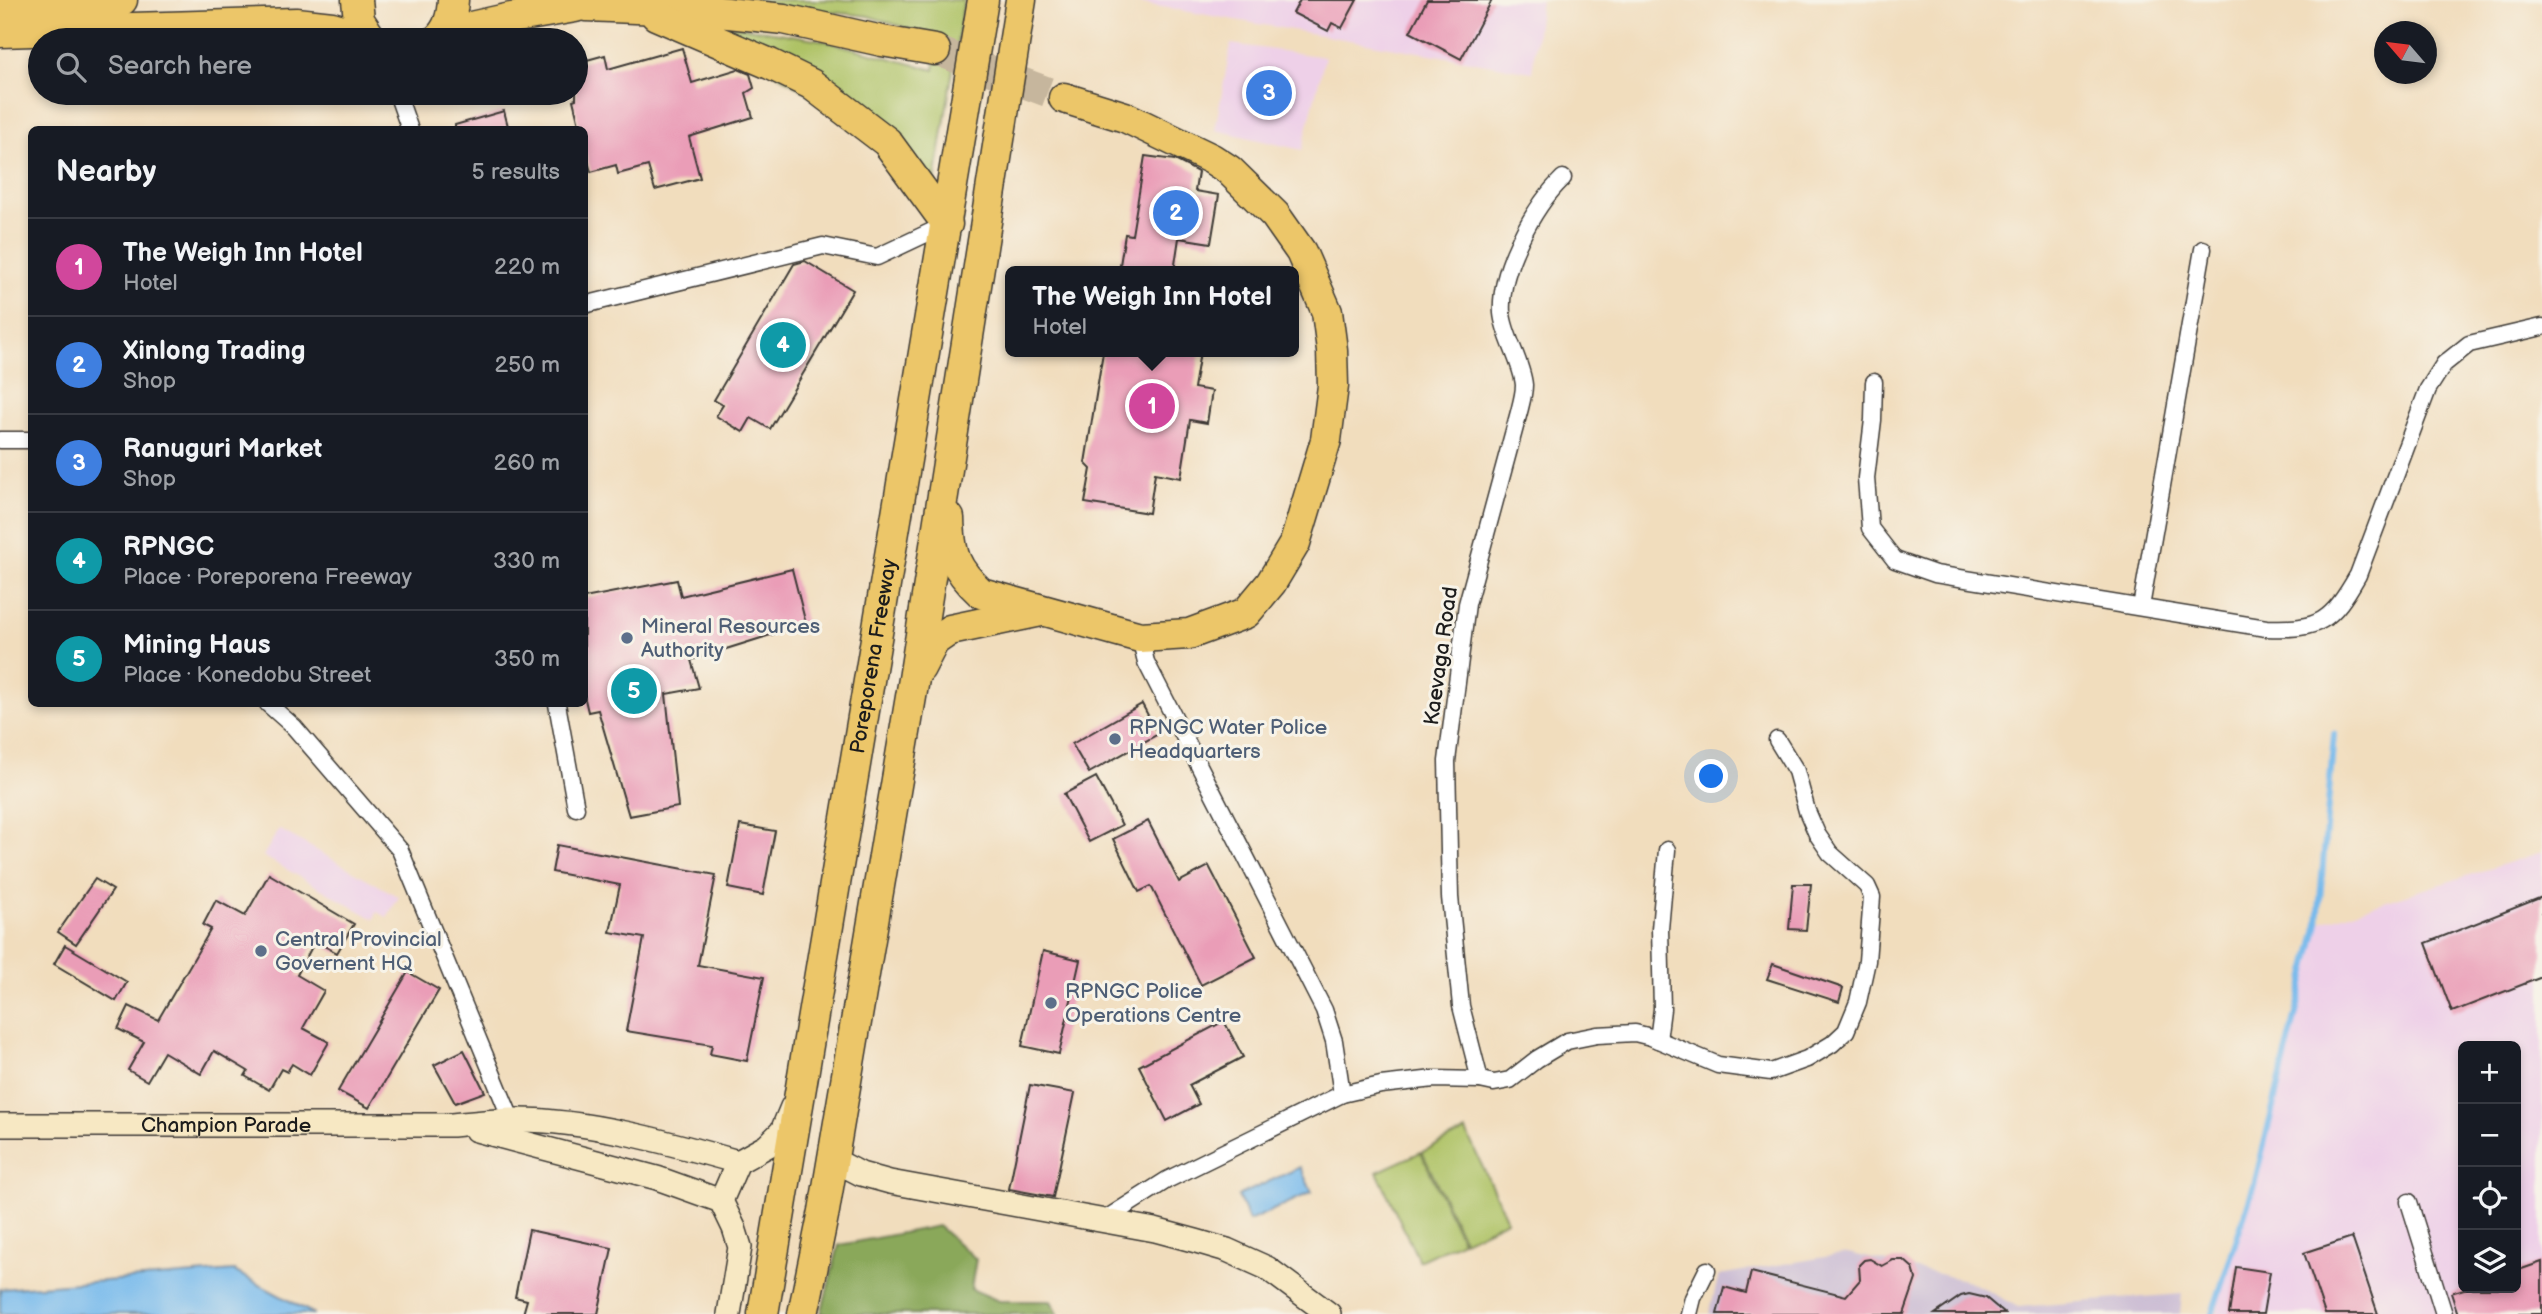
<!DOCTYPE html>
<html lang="en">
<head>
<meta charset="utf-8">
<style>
  :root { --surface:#171b24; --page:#20242c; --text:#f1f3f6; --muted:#9ea1a6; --line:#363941; --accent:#1f6fb2 }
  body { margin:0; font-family:"Balsamiq Sans",sans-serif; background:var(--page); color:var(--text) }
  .controls { position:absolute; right:21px; bottom:21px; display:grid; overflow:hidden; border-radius:10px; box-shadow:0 4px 10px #0003 }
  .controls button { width:63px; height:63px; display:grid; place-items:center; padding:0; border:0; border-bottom:2px solid var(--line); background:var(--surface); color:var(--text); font:35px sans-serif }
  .compass { position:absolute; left:2374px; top:21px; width:63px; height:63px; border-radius:50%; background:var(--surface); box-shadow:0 4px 10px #0003; rotate:298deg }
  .you { position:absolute; left:1712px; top:777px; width:24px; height:24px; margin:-18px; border:5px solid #fff; border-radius:50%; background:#1a73e8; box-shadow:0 0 0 10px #1a73e833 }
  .badge { display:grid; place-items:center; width:46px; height:46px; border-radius:50%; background:var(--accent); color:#fff; font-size:23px; font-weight:700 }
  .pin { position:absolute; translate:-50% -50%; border:4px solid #fff; box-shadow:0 2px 7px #0006 }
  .popup { position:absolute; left:1005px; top:266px; width:294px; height:91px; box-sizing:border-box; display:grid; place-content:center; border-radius:10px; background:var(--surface); filter:drop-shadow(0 2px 5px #0005); font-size:23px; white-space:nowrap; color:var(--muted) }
  .popup b { font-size:26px; color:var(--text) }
  .popup::after { content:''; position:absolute; left:50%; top:100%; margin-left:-14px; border:14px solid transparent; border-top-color:var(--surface) }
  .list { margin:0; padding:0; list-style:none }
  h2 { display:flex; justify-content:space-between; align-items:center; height:91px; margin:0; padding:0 28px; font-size:30px }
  h2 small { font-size:23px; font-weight:400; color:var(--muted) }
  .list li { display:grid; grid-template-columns:46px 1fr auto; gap:21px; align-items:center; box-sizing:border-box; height:98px; padding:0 28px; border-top:2px solid var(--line) }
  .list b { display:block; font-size:26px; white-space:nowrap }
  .list p { margin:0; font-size:23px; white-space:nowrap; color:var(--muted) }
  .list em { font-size:23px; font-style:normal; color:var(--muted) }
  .icon { flex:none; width:38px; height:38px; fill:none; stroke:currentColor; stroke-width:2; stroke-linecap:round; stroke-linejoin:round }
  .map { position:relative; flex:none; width:2542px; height:1314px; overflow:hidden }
  .search { position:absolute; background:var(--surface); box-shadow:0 4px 10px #0003; left:28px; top:28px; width:560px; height:77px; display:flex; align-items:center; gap:18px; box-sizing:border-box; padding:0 24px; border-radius:38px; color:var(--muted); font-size:26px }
  .panel { position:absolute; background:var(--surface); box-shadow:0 4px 10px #0003; left:28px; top:126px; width:560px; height:581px; border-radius:10px }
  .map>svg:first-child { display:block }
  .built { fill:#eed0e8; fill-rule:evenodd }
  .industrial { fill:#ccbed4 }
  .green { fill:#aec265; stroke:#656f40; stroke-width:2 }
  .forest { fill:#8aa85a; stroke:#53623b; stroke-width:2 }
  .water { fill:#77baec; stroke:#4a6b84; stroke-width:2 }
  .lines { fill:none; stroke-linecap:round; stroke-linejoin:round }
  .stream { stroke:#77baec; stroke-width:6 }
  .building { fill:#ea9db7 }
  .highway-tunnel { stroke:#c6b69d; stroke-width:30; stroke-dasharray:30 15; stroke-linecap:butt }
  .street-casing { stroke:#3c3934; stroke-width:19 }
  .secondary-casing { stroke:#3c3934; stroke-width:26 }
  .highway-casing { stroke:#3c3934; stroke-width:33 }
  .street { stroke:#fff; stroke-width:16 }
  .secondary { stroke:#f7e8c3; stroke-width:23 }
  .highway { stroke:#ecc669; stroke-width:30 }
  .service-dot { fill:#5c6f8a; stroke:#f7f3e8; stroke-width:2.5 }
  .labels { text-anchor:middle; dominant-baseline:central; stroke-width:6; stroke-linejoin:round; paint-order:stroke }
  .service-label { font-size:21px; fill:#4e5e75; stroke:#f7f3e8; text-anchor:start }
  .street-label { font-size:21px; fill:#1c1c1c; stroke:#f7f3e8 }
</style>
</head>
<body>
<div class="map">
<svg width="2542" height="1314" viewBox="0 0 2542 1314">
  <rect width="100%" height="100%" fill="#f7f3e8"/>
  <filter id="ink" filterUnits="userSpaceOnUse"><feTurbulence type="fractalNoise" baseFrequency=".0143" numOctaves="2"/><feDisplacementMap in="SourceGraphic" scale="14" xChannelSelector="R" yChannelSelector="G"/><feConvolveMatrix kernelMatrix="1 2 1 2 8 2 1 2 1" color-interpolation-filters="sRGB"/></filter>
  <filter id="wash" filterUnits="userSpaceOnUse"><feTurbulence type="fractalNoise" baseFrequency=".00686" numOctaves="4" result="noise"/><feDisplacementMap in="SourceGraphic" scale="28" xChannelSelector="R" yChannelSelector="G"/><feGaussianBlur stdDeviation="1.57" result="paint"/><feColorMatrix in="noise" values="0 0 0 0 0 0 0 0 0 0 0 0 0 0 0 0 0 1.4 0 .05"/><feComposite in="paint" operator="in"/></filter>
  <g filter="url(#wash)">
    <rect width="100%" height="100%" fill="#f1ddbd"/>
    <g class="built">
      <polygon points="1122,0 1541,0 1532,72"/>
      <polygon points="1231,44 1325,57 1302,150 1215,130"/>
      <polygon points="279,829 399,897 387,917 377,912 374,919 263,856"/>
      <path d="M2542,852V1314H2217L2221,1285L2254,1185L2318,923ZM2463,1046H2516V1288H2463Z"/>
    </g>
    <polygon class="industrial" points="1848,1253 1969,1281 2018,1307 2182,1294 2180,1314 1709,1314 1719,1275"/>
    <g class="green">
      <polygon points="716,0 964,0 934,187 911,157 699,26 717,23 822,40 934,70 938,38 868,16"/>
      <polygon points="1466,1131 1507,1220 1464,1241 1422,1152"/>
      <polygon points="1421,1152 1462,1241 1419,1261 1377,1172"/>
    </g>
    <polygon class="forest" points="938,1226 976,1259 971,1289 999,1301 1051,1301 1058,1314 821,1314 839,1245"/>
    <g class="water">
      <polygon points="1300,1167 1312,1192 1249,1221 1238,1196"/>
      <polygon points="234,1271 314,1314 0,1314 0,1289"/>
    </g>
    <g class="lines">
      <polyline class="stream" points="2212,1314 2254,1185 2318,923 2334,734"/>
    </g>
    <g id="blocks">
      <g class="building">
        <polygon points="1300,0 1357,0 1342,28 1332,23 1328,31 1293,13"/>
        <polygon points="1427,0 1492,0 1461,59 1410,32"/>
        <polygon points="682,48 692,83 738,69 750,74 754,88 746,93 753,117 689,137 700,178 655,190 648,166 618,174 616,165 591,172 584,147 584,127 580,128 573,100 576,99 576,63 605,55 608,69"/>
        <polygon points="504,111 509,130 455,130 455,125"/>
        <polygon points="1145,156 1175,160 1198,172 1195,191 1219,195 1211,243 1179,238 1174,271 1119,271 1125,234 1132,235"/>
        <polygon points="805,261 853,290 770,429 751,418 743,432 716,416 723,405 714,400 794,264"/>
        <polygon points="1103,352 1200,352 1194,388 1212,391 1207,423 1190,420 1181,478 1155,473 1149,513 1085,503 1091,469 1085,463"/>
        <polygon points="792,569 806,624 691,660 699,688 666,694 678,807 629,816 598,710 588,712 584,695 584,598 677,580 681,596"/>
        <polygon points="1142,704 1158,734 1089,773 1072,744"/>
        <polygon points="1096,777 1122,825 1089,842 1064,794"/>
        <polygon points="1148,821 1179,882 1209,866 1256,957 1201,985 1151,886 1139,892 1113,839"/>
        <polygon points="740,825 775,831 763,895 728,888"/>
        <polygon points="557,845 716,875 698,965 764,977 747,1061 710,1054 712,1045 626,1031 644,938 610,932 620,885 552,872"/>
        <polygon points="269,874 354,924 337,953 315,941 297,975 324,991 303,1028 329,1042 310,1075 292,1064 287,1072 281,1069 269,1090 245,1076 248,1071 214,1051 201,1074 164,1052 147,1081 128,1070 144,1042 118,1029 129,1006 158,1020 211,929 203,925 216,900 245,916"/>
        <polygon points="95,879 113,890 76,944 58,932"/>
        <polygon points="1793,884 1811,884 1806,930 1789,929"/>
        <polygon points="2542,897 2542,977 2452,1012 2426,943"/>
        <polygon points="65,945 127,982 116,1001 54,964"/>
        <polygon points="1043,951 1080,960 1059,1054 1022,1046"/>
        <polygon points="1773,964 1843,988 1839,1002 1767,979"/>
        <polygon points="408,972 439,990 369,1108 338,1091"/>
        <polygon points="1224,1021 1243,1057 1189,1085 1199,1104 1167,1121 1139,1066"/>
        <polygon points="464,1050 485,1092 455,1103 434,1065"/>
        <polygon points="1030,1085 1075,1093 1053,1197 1009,1189"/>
        <polygon points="529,1230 612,1248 598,1314 523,1314 527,1300 515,1297"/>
        <polygon points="2352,1237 2378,1314 2325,1314 2304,1253"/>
        <polygon points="1870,1259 1882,1266 1893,1260 1904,1260 1913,1268 1916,1279 1904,1314 1717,1314 1724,1287 1746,1293 1751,1272 1846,1296 1860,1280 1859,1265 1864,1260"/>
        <polygon points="2542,1262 2542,1314 2458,1314 2451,1293 2467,1288 2516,1288 2516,1271"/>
        <polygon points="2236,1267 2270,1272 2263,1314 2229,1314"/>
        <polygon points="1969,1294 1986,1298 2005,1314 1935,1314 1961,1296"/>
      </g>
    </g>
  </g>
  <g filter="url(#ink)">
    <use href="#blocks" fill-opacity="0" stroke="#3c3934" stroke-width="2"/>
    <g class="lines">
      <polyline class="highway-tunnel" points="935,50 1064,98"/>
      <g class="street-casing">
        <g id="street">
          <polyline points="397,93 410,130"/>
          <polyline points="584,305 823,246 877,257 947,224"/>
          <path d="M1874,382L1873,420L1866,478L1870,528L1895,560L1935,574L2266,628C2320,630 2331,622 2358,575L2428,389L2444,364L2469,344L2542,327"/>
          <polyline points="0,440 32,440"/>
          <polyline points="2141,607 2203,249"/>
          <polyline points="1140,637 1146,662 1324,1010 1334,1041 1342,1094"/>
          <polyline points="268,704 294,727 400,850 509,1114 516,1127"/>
          <polyline points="557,704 576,808"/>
          <polyline points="1658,1040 1662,1009 1660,929 1667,850"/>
          <path d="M1480,1080L1461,1006L1450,897L1447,761L1467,604L1519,412C1521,404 1524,394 1524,385C1522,362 1504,336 1502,313C1499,270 1533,207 1563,178"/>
          <polyline points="2409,1202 2444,1314"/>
          <polyline points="1104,1220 1167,1180 1342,1094 1381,1085 1434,1079 1480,1080 1494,1083 1510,1080 1537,1059 1567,1041 1597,1035 1635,1033 1651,1037 1718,1065 1771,1072 1807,1059 1832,1044 1846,1031 1858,1002 1867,961 1872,897 1867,886 1830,853 1817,834 1807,811 1796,771 1777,740"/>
          <polyline points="1689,1314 1693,1298 1707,1270"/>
        </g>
      </g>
      <g class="secondary-casing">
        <g id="secondary">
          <path id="s1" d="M0,1125H452C472,1123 492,1121 511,1120C581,1118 671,1143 738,1162"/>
          <polyline points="476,1130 657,1178 721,1201 734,1228 740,1247 729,1314"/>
          <polyline points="832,1159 861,1174 890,1182 1155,1230 1196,1241 1227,1250 1267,1268 1329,1314"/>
          <polyline points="721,1201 738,1162 767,1146 782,1131 792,1107"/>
        </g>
      </g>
      <g class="highway-casing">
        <g id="highway">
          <polyline points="357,0 359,20 372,40"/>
          <polyline points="553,0 586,6 709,11 784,19 882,41 935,50"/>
          <polyline points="0,7 122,0"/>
          <polyline points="656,15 770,64 811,84 887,142 947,224"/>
          <polyline points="0,32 296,23 332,27 369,38"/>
          <polyline points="444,33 511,18 575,7"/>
          <path d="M437,40C449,29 452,16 453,0"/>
          <path d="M949,518C950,554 954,568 981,593L1140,637L1189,634L1246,613L1271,583L1295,543L1326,440L1333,386L1332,350L1327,312L1301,252L1275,215L1229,170L1212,159L1125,117L1064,98"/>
          <polyline points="920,668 934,641 950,630 1041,611"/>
          <path id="s2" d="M763,1314L983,0"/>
          <polyline points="803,1314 824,1211 914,679 1021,0"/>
        </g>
      </g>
      <use href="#street" class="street"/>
      <use href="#secondary" class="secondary"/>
      <use href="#highway" class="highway"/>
    </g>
  </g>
  <g class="service-dot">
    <circle cx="627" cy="638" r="7"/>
    <circle cx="1115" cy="739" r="7"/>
    <circle cx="261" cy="951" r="7"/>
    <circle cx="1051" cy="1003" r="7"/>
  </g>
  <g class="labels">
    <g class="service-label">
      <text x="641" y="626">Mineral Resources<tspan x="641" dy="24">Authority</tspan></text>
      <text x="1129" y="727">RPNGC Water Police<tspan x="1129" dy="24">Headquarters</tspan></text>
      <text x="275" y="939">Central Provincial<tspan x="275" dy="24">Governent HQ</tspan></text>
      <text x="1065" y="991">RPNGC Police<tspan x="1065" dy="24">Operations Centre</tspan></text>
    </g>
    <g class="street-label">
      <text transform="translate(1441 656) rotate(-82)">Kaevaga Road</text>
      <text stroke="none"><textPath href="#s2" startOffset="667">Poreporena Freeway</textPath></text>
      <text stroke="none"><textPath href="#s1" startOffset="226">Champion Parade</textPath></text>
    </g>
  </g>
</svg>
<div class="controls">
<button>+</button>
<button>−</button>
<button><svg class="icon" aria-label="locate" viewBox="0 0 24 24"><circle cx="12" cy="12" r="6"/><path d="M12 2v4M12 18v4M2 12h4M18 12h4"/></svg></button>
<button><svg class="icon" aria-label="layers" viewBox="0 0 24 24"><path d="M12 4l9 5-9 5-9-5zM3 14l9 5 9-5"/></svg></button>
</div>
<svg class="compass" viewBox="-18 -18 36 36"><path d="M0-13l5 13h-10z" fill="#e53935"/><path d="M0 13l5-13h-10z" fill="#9ea1a6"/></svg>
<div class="you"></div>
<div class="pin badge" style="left:1152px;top:406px;background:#d1479c">1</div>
<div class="popup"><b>The Weigh Inn Hotel</b>Hotel</div>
<div class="pin badge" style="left:1176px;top:213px;background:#3f7fe0">2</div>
<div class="pin badge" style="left:1269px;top:93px;background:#3f7fe0">3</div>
<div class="pin badge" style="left:783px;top:345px;background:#0f9aa8">4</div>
<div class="pin badge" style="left:634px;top:691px;background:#0f9aa8">5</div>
<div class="search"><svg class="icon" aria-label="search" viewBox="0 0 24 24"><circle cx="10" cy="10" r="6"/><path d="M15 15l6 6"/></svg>Search here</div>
<section class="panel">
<h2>Nearby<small>5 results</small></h2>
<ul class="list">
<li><span class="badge" style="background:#d1479c">1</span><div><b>The Weigh Inn Hotel</b><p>Hotel</p></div><em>220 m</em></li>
<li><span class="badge" style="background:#3f7fe0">2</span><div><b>Xinlong Trading</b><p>Shop</p></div><em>250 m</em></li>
<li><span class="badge" style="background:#3f7fe0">3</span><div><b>Ranuguri Market</b><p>Shop</p></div><em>260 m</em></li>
<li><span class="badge" style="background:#0f9aa8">4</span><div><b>RPNGC</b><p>Place · Poreporena Freeway</p></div><em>330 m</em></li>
<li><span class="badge" style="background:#0f9aa8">5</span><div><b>Mining Haus</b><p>Place · Konedobu Street</p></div><em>350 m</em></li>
</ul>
</section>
</div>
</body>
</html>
